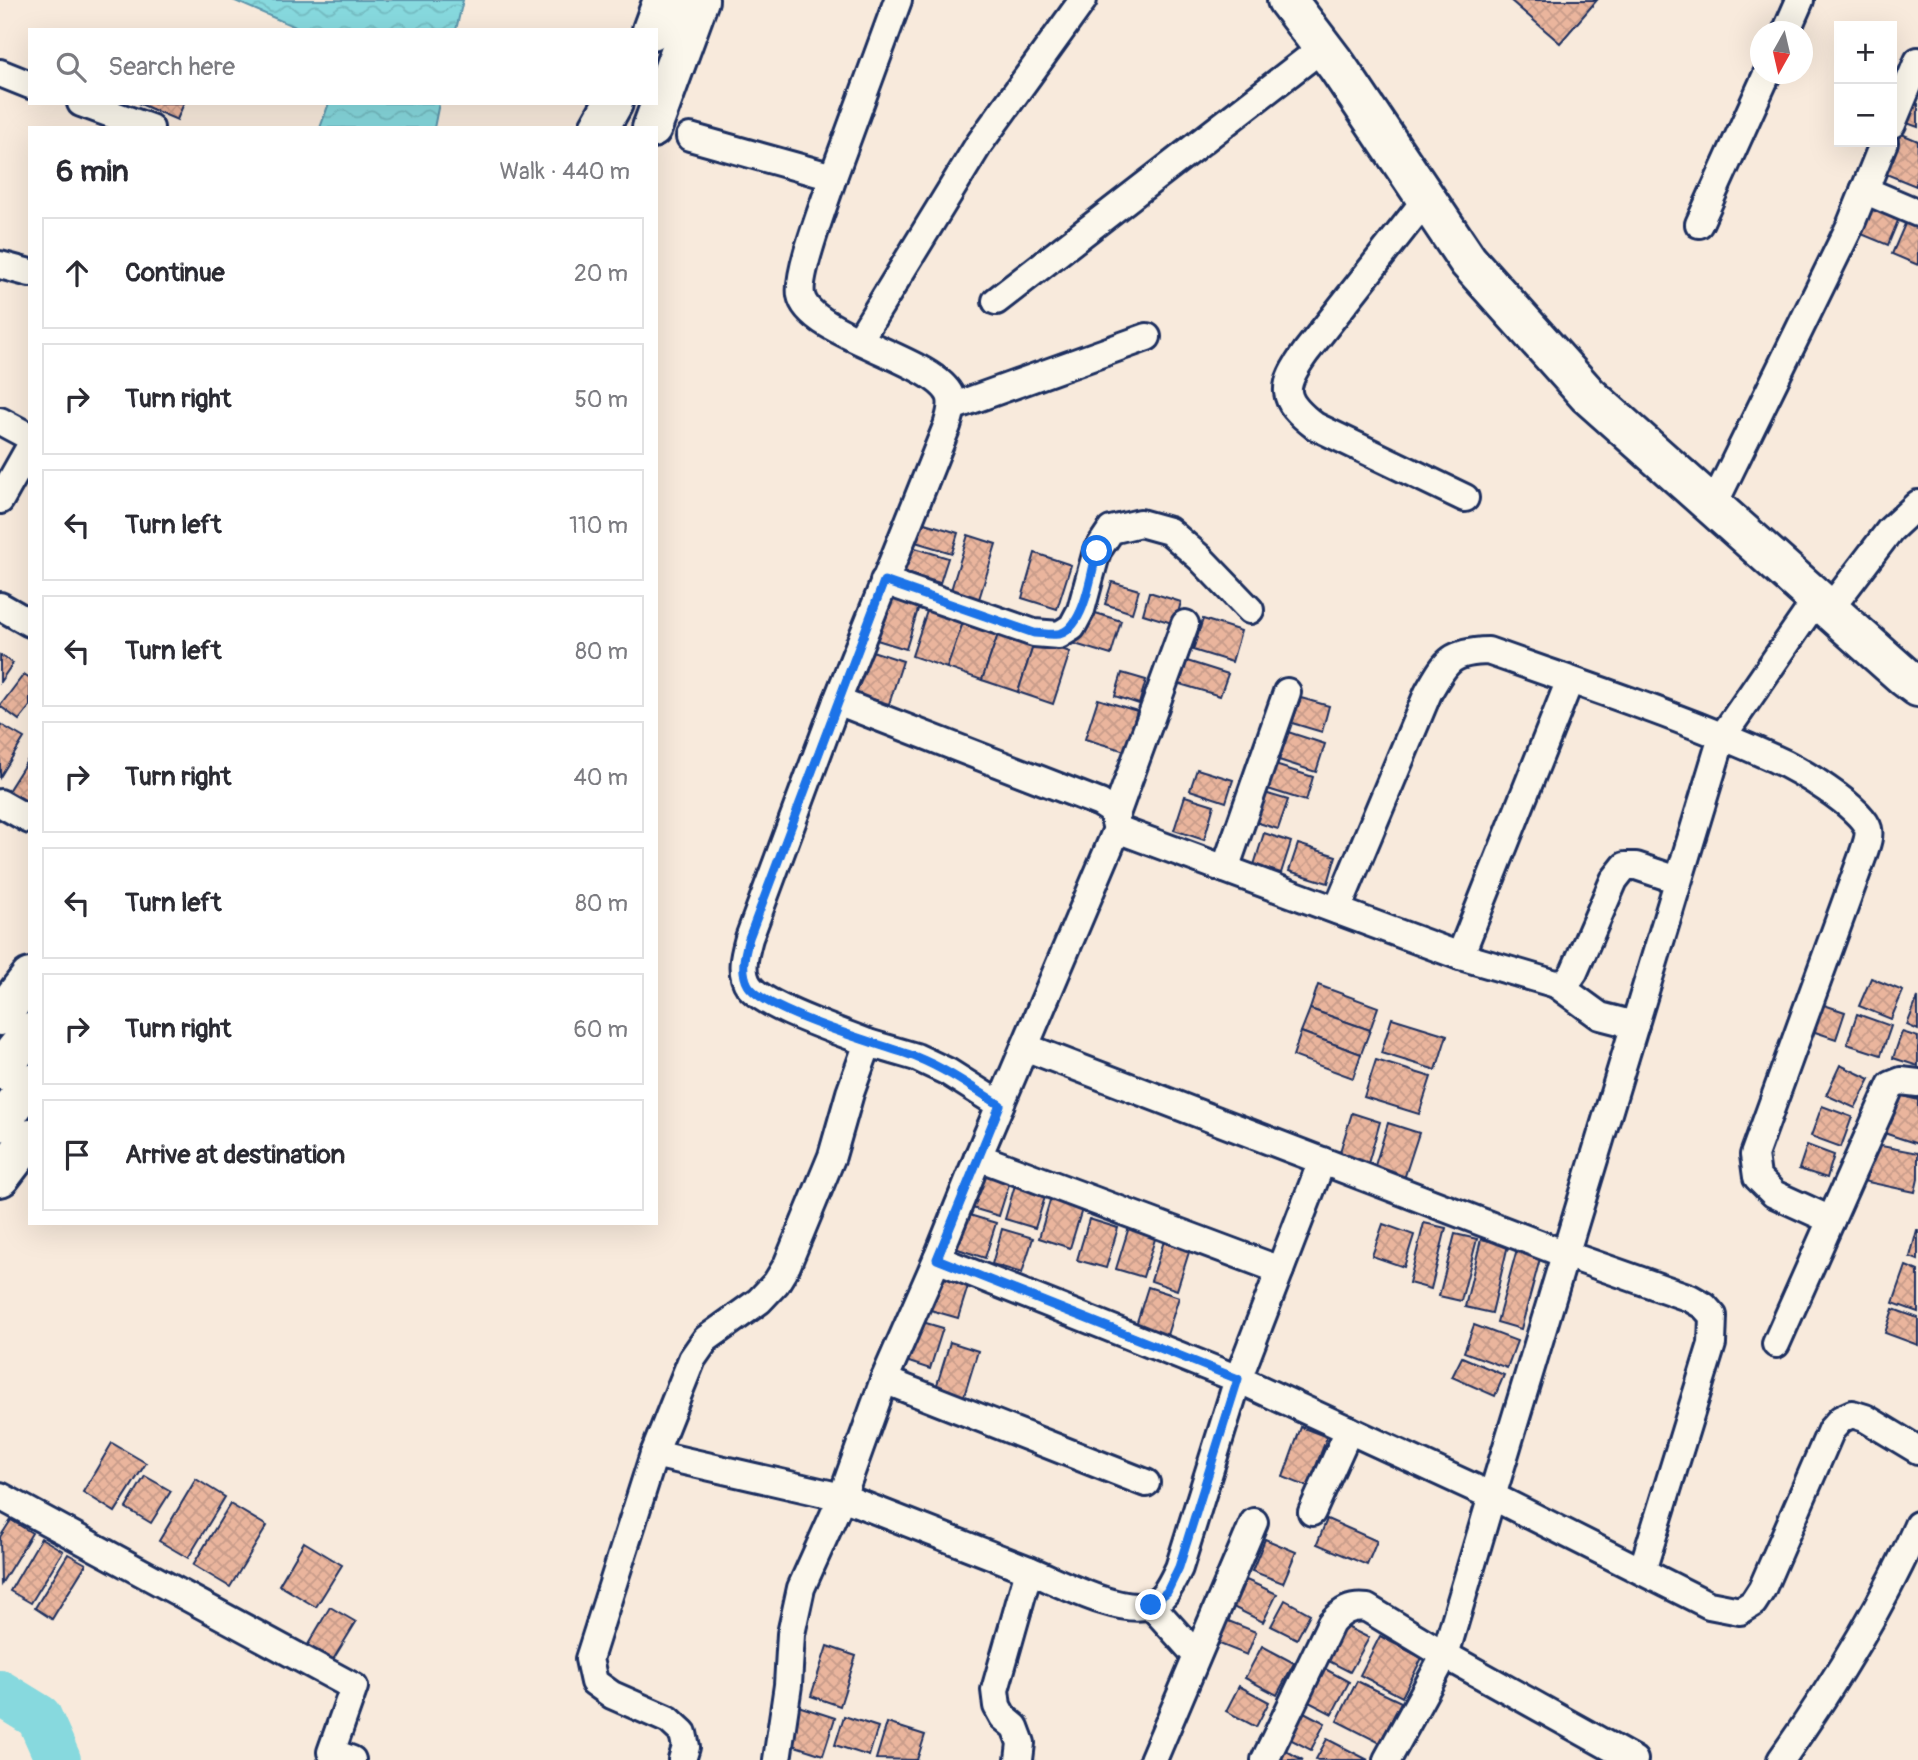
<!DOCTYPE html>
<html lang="en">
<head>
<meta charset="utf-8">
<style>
  :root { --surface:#fff; --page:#f2f2f3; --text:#2b2b33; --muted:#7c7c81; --line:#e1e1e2 }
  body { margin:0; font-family:Pangolin,sans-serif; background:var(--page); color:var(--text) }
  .controls { position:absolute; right:21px; top:21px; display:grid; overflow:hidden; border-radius:0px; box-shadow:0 7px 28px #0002 }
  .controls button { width:63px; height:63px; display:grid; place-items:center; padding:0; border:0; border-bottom:2px solid var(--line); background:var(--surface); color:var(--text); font:35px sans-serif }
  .compass { position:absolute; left:1750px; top:21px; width:63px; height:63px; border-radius:50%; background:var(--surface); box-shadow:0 7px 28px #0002; rotate:188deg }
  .stop { position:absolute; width:21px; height:21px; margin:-16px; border:5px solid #1a73e8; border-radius:50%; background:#fff }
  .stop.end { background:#1a73e8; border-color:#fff; box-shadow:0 2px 7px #0008 }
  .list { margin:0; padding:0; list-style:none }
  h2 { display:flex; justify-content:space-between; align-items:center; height:91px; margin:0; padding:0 28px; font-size:30px }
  h2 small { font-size:23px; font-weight:400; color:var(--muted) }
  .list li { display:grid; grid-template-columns:46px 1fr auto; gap:21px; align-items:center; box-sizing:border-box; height:112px; margin:0 14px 14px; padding:0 14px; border:2px solid var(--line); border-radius:0px }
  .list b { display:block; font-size:26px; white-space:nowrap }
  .list em { font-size:23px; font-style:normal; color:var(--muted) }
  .icon { flex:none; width:38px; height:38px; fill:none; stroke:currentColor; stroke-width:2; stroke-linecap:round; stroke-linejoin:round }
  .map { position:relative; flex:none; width:1918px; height:1760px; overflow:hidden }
  .search { position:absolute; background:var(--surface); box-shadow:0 7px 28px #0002; left:28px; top:28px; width:630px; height:77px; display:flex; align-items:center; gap:18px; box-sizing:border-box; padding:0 24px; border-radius:0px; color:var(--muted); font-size:26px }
  .panel { position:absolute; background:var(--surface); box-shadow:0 7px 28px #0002; left:28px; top:126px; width:630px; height:1099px; border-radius:0px }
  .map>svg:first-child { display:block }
  .water { fill:url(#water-waves); stroke:#5c95ab; stroke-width:2 }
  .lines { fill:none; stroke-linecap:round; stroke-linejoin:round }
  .river { stroke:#87d9de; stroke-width:46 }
  .building { fill:url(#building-cross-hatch); stroke:#1b2f5e; stroke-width:2 }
  .street-casing { stroke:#1b2f5e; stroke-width:32 }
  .secondary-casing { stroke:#1b2f5e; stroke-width:44 }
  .highway-casing { stroke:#1b2f5e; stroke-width:44 }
  .street { stroke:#fbf7ec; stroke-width:26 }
  .secondary { stroke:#fbf7ec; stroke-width:38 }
  .highway { stroke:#fbf7ec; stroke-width:38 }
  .route { stroke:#1a73e8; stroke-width:9 }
</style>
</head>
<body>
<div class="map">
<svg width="1918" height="1760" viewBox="0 0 1918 1760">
  <defs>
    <pattern id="water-waves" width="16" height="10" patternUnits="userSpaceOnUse" patternTransform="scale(1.75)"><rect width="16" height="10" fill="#87d9de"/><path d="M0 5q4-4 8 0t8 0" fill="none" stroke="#74bbc1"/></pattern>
    <pattern id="building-cross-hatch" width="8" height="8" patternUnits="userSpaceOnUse" patternTransform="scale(1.75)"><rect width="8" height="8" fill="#eab59d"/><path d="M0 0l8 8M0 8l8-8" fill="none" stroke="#c89c8a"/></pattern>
  </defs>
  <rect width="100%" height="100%" fill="#f8eadc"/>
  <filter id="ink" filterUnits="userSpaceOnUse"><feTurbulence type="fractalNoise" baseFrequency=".0143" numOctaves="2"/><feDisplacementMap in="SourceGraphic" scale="14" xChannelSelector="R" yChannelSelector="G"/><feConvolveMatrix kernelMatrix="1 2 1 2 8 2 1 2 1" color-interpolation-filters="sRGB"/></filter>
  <g filter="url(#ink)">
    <g class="water">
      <polygon points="233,0 463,0 456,30 302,30"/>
      <polygon points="329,103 439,103 434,128 320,128"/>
    </g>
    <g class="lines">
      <polyline class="river" points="0,1693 39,1717 58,1760"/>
    </g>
    <g class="building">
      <polygon points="1510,0 1597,0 1560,43"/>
      <polygon points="1913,102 1918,104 1918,127 1904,122"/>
      <polygon points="138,103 184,103 177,120"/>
      <polygon points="1897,132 1918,141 1916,186 1881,172"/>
      <polygon points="1871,205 1900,216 1888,245 1859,233"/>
      <polygon points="1908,217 1918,221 1918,265 1892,254"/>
      <polygon points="918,521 958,533 952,553 912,541"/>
      <polygon points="968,535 996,544 979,599 951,590"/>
      <polygon points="902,544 948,558 940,583 894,569"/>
      <polygon points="1035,553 1071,565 1057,609 1022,598"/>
      <polygon points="1112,582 1139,590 1132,613 1105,604"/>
      <polygon points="1149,592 1181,602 1175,624 1143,614"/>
      <polygon points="890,597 919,606 906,649 877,640"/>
      <polygon points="929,605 965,617 947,668 912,656"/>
      <polygon points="1086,610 1121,621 1111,655 1075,644"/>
      <polygon points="965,617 1000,629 982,680 947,668"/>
      <polygon points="1203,619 1241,631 1232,662 1193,650"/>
      <polygon points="1000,629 1035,640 1018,692 982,680"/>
      <polygon points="1035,640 1070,652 1053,704 1018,692"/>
      <polygon points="866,649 903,661 889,704 852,693"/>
      <polygon points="0,655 13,663 0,682"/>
      <polygon points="1187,661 1228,674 1220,696 1180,684"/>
      <polygon points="1122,673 1146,680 1139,704 1115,696"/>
      <polygon points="24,674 30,678 30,706 19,720 0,706"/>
      <polygon points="1301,698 1329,706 1322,732 1292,723"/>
      <polygon points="1098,699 1137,711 1125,751 1085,739"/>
      <polygon points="0,724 24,738 0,777"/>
      <polygon points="1288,732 1325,744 1316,772 1279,760"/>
      <polygon points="30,756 30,805 8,791"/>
      <polygon points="1275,765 1313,777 1306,801 1268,789"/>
      <polygon points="1197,769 1233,780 1226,802 1190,790"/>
      <polygon points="1258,791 1288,800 1278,829 1249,820"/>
      <polygon points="1185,796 1214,805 1204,840 1174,830"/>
      <polygon points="1264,833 1291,842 1281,873 1254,865"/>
      <polygon points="1298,844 1336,856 1328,883 1289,871"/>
      <polygon points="1871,978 1903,991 1891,1019 1859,1006"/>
      <polygon points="1318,985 1378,1007 1370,1030 1310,1009"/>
      <polygon points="1918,997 1918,1030 1907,1025"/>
      <polygon points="1812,1001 1845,1012 1836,1039 1803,1028"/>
      <polygon points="1310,1009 1370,1030 1361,1054 1301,1032"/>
      <polygon points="1857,1014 1891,1026 1881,1055 1847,1044"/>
      <polygon points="1392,1018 1447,1035 1436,1070 1381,1053"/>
      <polygon points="1301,1032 1361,1054 1353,1078 1293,1056"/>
      <polygon points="1902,1032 1918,1037 1918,1066 1893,1058"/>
      <polygon points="1376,1060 1431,1077 1419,1114 1364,1097"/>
      <polygon points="1840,1065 1870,1079 1855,1108 1826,1095"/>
      <polygon points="1893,1093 1918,1100 1918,1144 1881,1132"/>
      <polygon points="1822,1106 1852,1117 1841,1147 1811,1136"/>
      <polygon points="1352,1113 1380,1122 1367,1167 1338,1158"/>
      <polygon points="1388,1123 1419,1133 1403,1182 1373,1172"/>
      <polygon points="1871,1144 1918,1153 1918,1179 1915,1192 1863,1181"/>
      <polygon points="1807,1145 1834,1155 1827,1178 1799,1169"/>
      <polygon points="980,1172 1010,1181 999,1216 969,1207"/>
      <polygon points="1015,1185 1046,1194 1035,1228 1005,1219"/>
      <polygon points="1051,1197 1083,1206 1070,1248 1039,1238"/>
      <polygon points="966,1214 996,1223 985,1258 955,1248"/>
      <polygon points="1089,1219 1118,1228 1106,1268 1077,1260"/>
      <polygon points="1424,1223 1446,1228 1431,1289 1409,1283"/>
      <polygon points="1383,1224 1414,1235 1404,1267 1372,1256"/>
      <polygon points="1129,1227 1156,1236 1143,1277 1116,1269"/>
      <polygon points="1002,1229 1033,1238 1022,1273 992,1264"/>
      <polygon points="1917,1230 1918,1230 1918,1260 1910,1257"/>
      <polygon points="1455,1234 1477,1239 1461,1301 1439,1296"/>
      <polygon points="1481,1239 1508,1245 1492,1313 1465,1307"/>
      <polygon points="1164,1241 1190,1249 1177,1290 1151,1281"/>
      <polygon points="1517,1249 1541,1255 1521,1329 1497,1322"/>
      <polygon points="1906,1266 1918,1271 1918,1312 1893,1303"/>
      <polygon points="939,1273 969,1283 958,1318 927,1309"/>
      <polygon points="1148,1287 1179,1297 1167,1335 1136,1325"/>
      <polygon points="1893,1309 1918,1318 1918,1345 1885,1333"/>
      <polygon points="919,1321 943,1328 930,1369 906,1361"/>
      <polygon points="1474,1325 1517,1341 1507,1368 1464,1352"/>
      <polygon points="950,1342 978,1351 964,1396 936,1388"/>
      <polygon points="1462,1357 1504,1375 1495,1396 1452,1377"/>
      <polygon points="1301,1427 1327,1437 1308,1487 1283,1477"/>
      <polygon points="112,1443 146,1463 115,1512 83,1492"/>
      <polygon points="145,1476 171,1491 151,1523 126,1508"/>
      <polygon points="196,1479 225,1497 188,1558 159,1541"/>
      <polygon points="230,1504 267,1526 230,1587 193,1565"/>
      <polygon points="1327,1519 1377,1541 1367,1565 1317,1544"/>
      <polygon points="11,1520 32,1533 1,1584 0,1537"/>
      <polygon points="41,1538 63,1551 31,1603 10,1591"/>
      <polygon points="1265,1539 1296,1552 1283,1583 1252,1571"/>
      <polygon points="304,1542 342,1565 316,1607 279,1585"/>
      <polygon points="68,1554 86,1564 52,1619 35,1608"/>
      <polygon points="1242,1578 1277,1594 1263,1622 1229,1605"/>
      <polygon points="1285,1600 1310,1614 1297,1639 1271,1626"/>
      <polygon points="330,1607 356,1622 331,1663 306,1648"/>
      <polygon points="1221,1618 1256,1632 1247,1655 1212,1641"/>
      <polygon points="1339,1623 1369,1638 1350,1672 1321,1657"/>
      <polygon points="1380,1636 1422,1658 1402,1697 1360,1675"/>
      <polygon points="827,1646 856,1656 840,1706 811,1696"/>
      <polygon points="1262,1646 1294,1663 1277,1695 1245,1678"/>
      <polygon points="1318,1665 1349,1682 1332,1714 1301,1698"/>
      <polygon points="1357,1681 1401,1702 1380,1743 1337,1721"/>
      <polygon points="1239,1686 1269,1702 1256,1727 1226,1711"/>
      <polygon points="798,1706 835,1718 823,1755 786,1743"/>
      <polygon points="1300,1710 1325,1723 1311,1750 1286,1737"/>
      <polygon points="844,1716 878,1727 869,1756 835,1745"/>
      <polygon points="887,1723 925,1735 917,1760 876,1759"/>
      <polygon points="1327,1739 1368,1760 1318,1760 1316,1759"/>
      <polygon points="1281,1748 1303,1760 1275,1760"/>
    </g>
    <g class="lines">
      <g class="street-casing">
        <g id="street">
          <polyline points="1786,32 1800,0"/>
          <polyline points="0,73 30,85"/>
          <polyline points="81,103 150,128"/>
          <polyline points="1892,124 1918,61"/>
          <path d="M690,137L833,177C825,203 797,272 801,295C808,335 934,359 950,395C954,405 950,416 947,426L837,701L1100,803L1112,811L1117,829"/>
          <polyline points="833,177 898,0"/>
          <polyline points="1864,190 1918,213"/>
          <path d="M1427,198L1306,352C1281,387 1280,399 1315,426L1465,498"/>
          <polyline points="1699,224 1767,74"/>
          <polyline points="0,265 30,273"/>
          <polyline points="996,301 1322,48"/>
          <polyline points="859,340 979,144 1083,0"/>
          <polyline points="952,407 1147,337"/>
          <polyline points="0,421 30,437"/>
          <polyline points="0,500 30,447"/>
          <polyline points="1713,506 1850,226 1884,142"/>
          <polyline points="884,581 1034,633 1059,635 1072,627 1081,610 1097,551 1111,530 1140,523 1169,531 1200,558 1250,610"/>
          <polyline points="0,606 30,623"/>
          <polyline points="1829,610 1890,530 1918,504"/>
          <polyline points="0,803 30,820"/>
          <polyline points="1115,817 1185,624"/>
          <polyline points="1225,869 1287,692"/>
          <path d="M1337,910L1428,693C1446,662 1449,652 1488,651C1583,685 1683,717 1775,759C1796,768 1862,807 1868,829C1870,837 1865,848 1863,855L1754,1155L1757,1177L1774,1194L1831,1220"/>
          <polyline points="1460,956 1570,680"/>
          <polyline points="1556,984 1600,1016 1635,1025"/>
          <polyline points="868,1043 916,1057 948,1072 1000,1105"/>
          <polyline points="1025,1047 1565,1254 1690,1298 1704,1306 1713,1316 1712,1344 1642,1571"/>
          <polyline points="978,1157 1117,829 1460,956 1556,984 1567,982 1574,972 1614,880 1625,866 1636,866 1678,880"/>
          <path d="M937,1259L1238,1379L1179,1568C1172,1582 1165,1600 1149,1605C1120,1615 1057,1581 1029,1570"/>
          <polyline points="1280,1270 1322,1161"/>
          <polyline points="1776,1344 1891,1085 1901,1081 1918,1083"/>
          <polyline points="884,1380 1146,1483"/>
          <path d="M654,1454L692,1359L706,1339L759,1301L776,1283L787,1265L832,1156L850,1093L868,1043C842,1032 764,1007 749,986C739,972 745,953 749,938L837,701"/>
          <polyline points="0,1496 354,1687 331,1752 352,1760"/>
          <polyline points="1312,1512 1349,1430"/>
          <polyline points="1151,1605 1196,1655"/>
          <polyline points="682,1760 686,1747 683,1733 669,1720 612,1695 594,1682 589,1659 654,1454 842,1497 884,1380 937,1259 978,1157 1280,1270 1238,1379 1492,1496 1722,737 1817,599"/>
          <polyline points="777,1760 788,1685 791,1634 801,1588 842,1497 1029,1570 995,1690 997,1706 1003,1717 1015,1727 1021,1743 1019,1760"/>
          <polyline points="1153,1760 1254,1522"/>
          <path d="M1265,1760L1331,1623C1342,1611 1350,1606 1367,1608L1445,1655L1492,1496L1709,1605L1740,1611L1753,1603L1762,1589L1831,1430L1841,1419L1852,1414L1865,1418L1918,1450"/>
          <polyline points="1387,1760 1445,1655 1634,1760"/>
          <path d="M1781,1760C1833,1686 1882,1608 1918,1525"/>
        </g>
      </g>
      <g class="secondary-casing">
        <polyline id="secondary" points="1287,0 1337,66 1468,261 1588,395 1906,678 1918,687"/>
      </g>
      <g class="highway-casing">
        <g id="highway">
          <polyline points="652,30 663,0"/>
          <polyline points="599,128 613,103"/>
          <polyline points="652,128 699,0"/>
          <polyline points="0,1016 30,978"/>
          <polyline points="0,1070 30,1033"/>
          <polyline points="0,1122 30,1084"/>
          <polyline points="0,1177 30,1138"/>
        </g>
      </g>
      <use href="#street" class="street"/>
      <use href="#secondary" class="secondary"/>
      <use href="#highway" class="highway"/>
    </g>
  </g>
  <g class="lines" filter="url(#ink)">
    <path class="route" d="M1097,551C1091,574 1085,624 1062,633C1054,636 1042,633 1034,633L884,581L749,938C745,953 740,970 748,985C764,1012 883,1045 916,1057C946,1069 973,1088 1000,1105L937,1259L1238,1379L1179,1567L1167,1592L1151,1605"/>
  </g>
</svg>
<div class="controls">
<button>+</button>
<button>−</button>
</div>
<svg class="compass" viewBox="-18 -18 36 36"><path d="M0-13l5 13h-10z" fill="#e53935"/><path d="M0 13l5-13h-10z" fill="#7c7c81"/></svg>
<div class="stop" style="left:1097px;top:551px"></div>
<div class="stop end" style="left:1151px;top:1605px"></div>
<div class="search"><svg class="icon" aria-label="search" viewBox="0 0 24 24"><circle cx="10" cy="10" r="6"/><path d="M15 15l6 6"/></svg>Search here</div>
<section class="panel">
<h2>6 min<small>Walk · 440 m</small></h2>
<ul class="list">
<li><svg class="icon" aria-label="ahead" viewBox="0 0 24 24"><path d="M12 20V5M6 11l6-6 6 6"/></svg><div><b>Continue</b></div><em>20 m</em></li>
<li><svg class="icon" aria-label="right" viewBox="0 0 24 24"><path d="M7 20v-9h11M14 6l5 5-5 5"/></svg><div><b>Turn right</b></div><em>50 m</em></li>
<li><svg class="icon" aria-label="left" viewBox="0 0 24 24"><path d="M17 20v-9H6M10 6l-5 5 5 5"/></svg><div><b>Turn left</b></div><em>110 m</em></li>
<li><svg class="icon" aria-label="left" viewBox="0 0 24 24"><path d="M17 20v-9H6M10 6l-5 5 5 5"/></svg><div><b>Turn left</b></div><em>80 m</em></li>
<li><svg class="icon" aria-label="right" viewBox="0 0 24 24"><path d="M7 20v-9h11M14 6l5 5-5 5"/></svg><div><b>Turn right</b></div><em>40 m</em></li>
<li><svg class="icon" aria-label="left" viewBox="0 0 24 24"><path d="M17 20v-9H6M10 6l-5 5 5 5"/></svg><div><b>Turn left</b></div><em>80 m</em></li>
<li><svg class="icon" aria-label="right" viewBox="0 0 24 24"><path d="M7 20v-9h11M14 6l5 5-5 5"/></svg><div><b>Turn right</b></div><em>60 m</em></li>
<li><svg class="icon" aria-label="arrive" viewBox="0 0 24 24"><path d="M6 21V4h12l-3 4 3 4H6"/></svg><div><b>Arrive at destination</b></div></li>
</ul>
</section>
</div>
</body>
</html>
